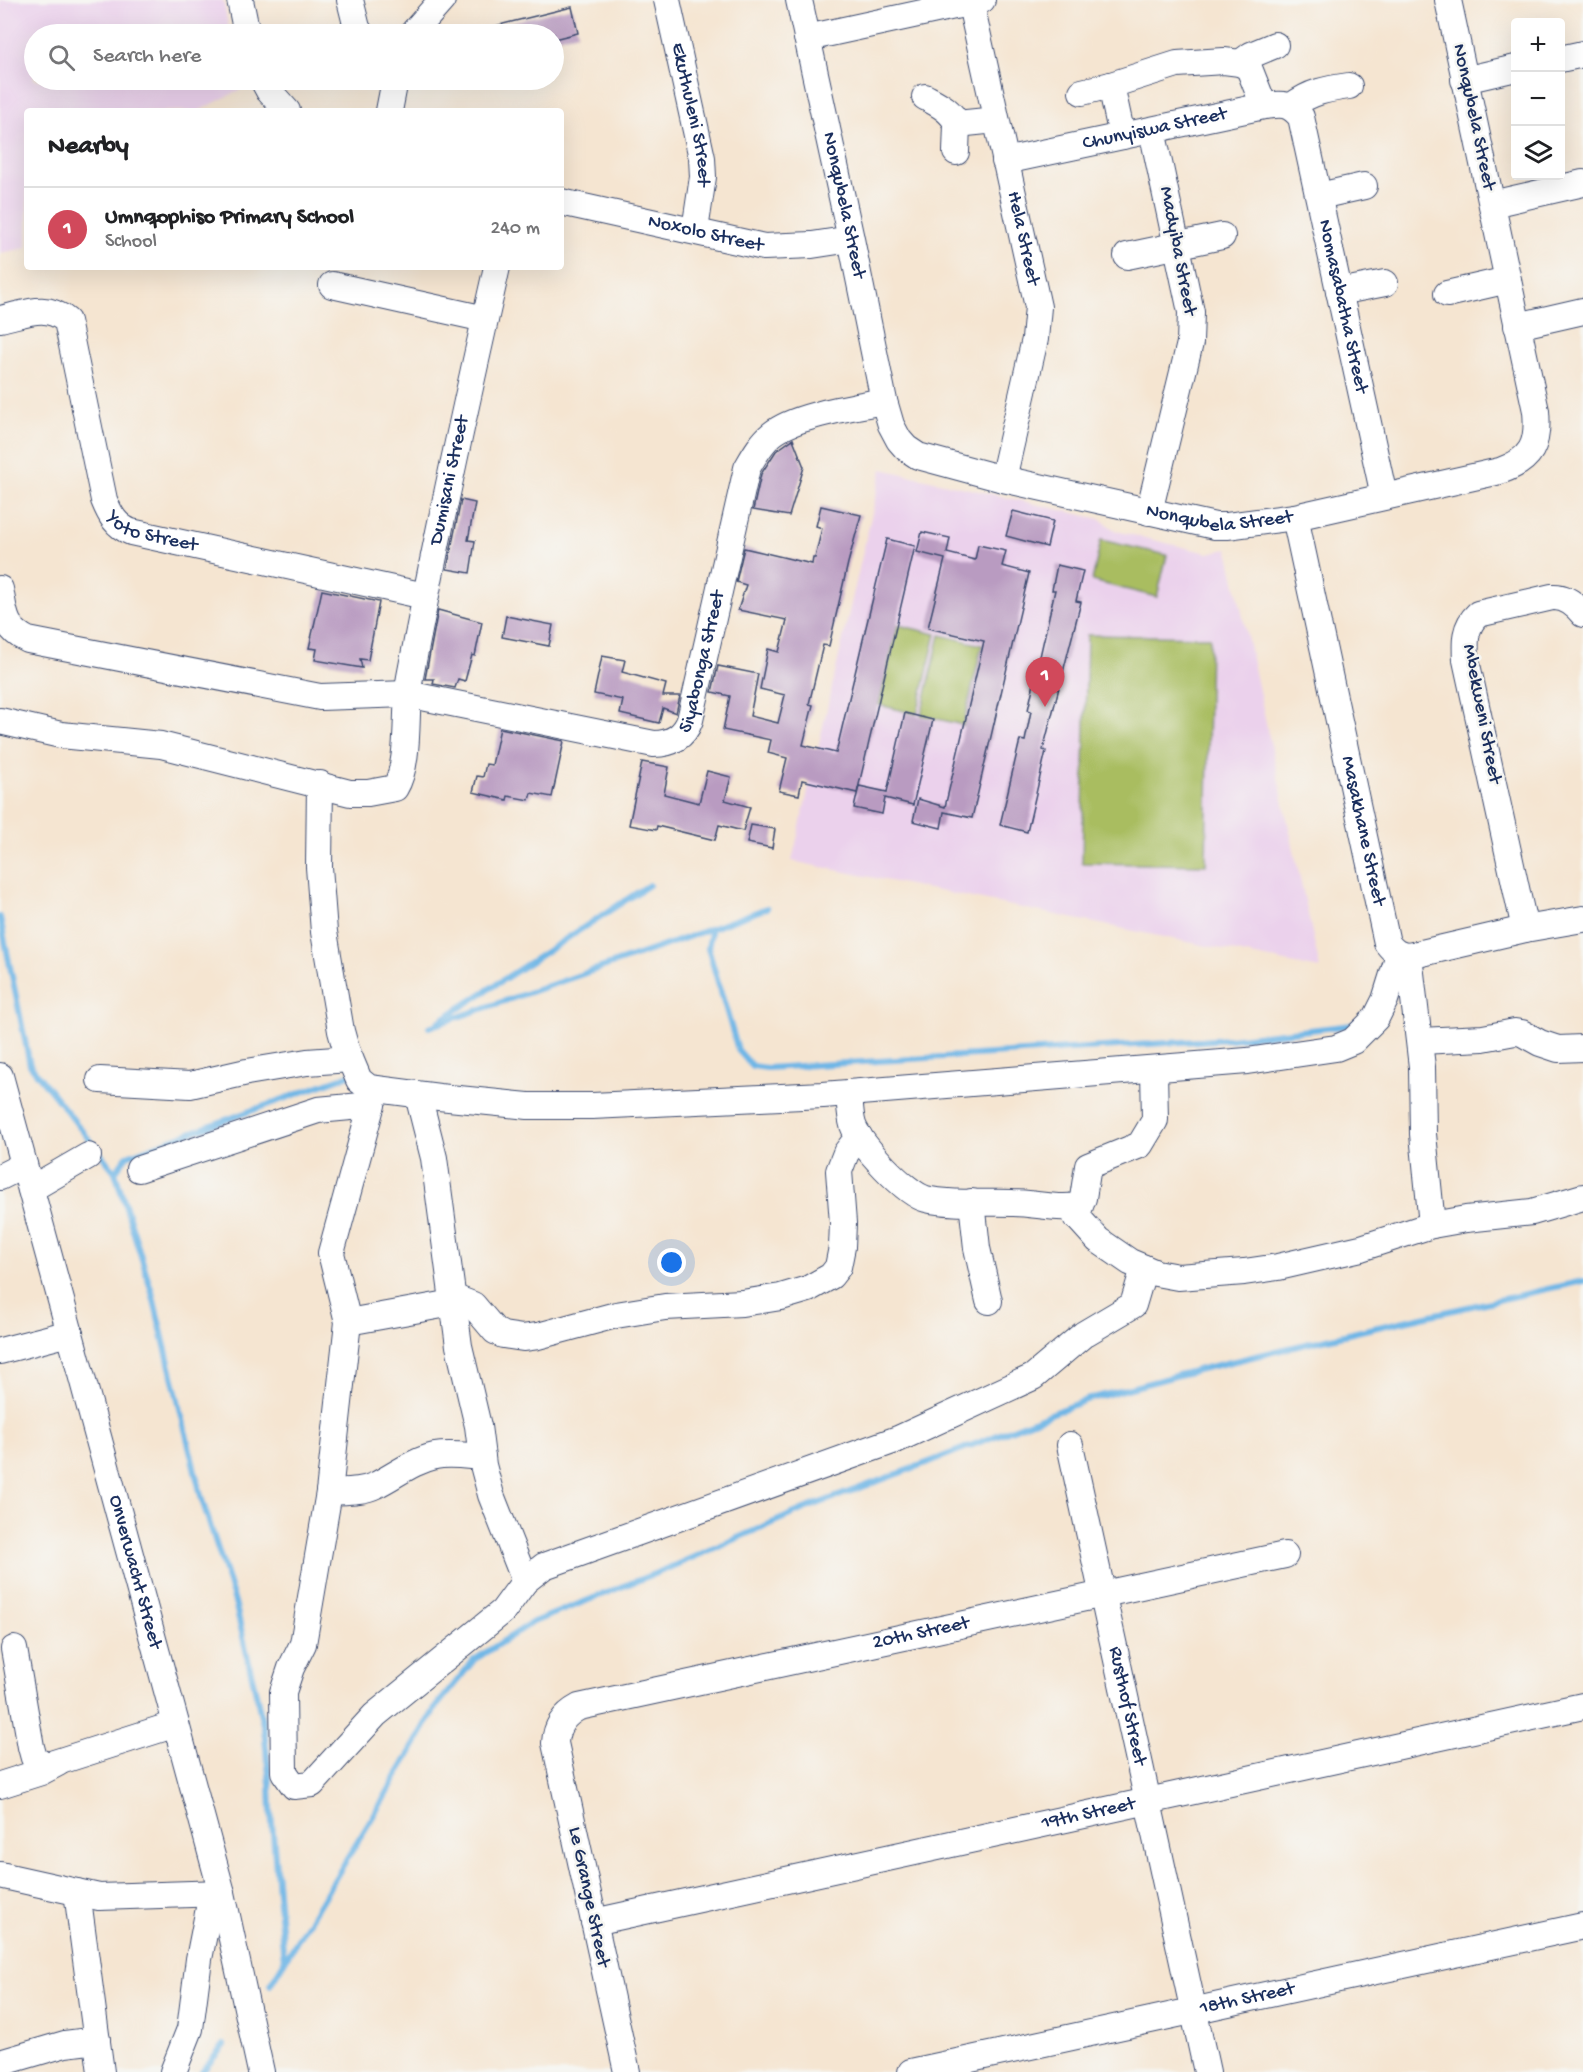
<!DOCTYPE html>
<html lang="en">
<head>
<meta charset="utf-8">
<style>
  :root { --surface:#fff; --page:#f2f2f2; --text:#202124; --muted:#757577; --line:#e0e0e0; --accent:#d1495b }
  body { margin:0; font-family:"Gochi Hand",sans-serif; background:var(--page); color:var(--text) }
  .controls { position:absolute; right:18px; top:18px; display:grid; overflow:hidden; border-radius:6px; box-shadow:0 6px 24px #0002 }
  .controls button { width:54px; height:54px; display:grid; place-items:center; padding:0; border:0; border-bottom:2px solid var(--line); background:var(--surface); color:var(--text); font:30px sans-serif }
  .you { position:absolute; left:672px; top:1263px; width:21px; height:21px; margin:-15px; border:4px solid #fff; border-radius:50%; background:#1a73e8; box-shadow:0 0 0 9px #1a73e833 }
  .badge { display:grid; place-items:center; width:39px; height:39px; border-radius:50%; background:var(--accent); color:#fff; font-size:20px; font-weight:700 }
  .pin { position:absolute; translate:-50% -50px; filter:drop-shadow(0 2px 3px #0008) }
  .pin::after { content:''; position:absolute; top:32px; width:21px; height:18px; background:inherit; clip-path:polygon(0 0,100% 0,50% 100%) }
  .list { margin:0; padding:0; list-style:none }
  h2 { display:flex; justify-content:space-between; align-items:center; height:78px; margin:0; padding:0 24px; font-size:26px }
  h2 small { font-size:20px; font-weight:400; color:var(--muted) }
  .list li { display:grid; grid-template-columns:39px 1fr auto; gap:18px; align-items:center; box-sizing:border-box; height:84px; padding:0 24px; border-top:2px solid var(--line) }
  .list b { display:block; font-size:22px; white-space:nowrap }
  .list p { margin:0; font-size:20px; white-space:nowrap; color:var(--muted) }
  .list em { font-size:20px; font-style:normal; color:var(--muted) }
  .icon { flex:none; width:33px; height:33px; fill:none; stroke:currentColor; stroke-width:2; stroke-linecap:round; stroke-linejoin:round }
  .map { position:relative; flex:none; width:1583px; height:2072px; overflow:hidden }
  .search { position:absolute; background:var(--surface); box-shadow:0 6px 24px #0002; left:24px; top:24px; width:540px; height:66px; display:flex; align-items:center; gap:15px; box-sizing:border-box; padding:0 21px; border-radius:33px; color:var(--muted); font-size:22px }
  .panel { position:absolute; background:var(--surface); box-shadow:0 6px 24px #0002; left:24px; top:108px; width:540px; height:162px; border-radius:6px }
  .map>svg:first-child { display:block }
  .built { fill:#ebd1ec }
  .green { fill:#a9bd61; stroke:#627660; stroke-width:1.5 }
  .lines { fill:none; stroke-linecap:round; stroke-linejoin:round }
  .stream { stroke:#6eb6e6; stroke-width:6 }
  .building { fill:#b99bc1 }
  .minor-casing { stroke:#3c4a6f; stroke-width:28 }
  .minor { stroke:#fff; stroke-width:26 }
  .labels { text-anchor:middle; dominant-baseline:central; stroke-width:5; stroke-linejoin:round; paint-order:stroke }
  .street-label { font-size:20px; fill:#1b2f5e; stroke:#f6f6f2 }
</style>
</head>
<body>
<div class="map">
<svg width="1583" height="2072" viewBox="0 0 1583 2072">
  <rect width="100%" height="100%" fill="#f6f6f2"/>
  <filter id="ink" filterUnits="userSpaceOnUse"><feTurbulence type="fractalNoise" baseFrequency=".0167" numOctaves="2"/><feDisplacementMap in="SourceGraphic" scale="12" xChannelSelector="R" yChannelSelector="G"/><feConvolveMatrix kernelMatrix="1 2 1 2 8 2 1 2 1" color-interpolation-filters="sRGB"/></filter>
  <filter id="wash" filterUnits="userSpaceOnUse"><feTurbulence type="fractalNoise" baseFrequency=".008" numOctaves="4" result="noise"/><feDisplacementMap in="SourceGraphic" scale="24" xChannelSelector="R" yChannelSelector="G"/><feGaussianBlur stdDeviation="1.35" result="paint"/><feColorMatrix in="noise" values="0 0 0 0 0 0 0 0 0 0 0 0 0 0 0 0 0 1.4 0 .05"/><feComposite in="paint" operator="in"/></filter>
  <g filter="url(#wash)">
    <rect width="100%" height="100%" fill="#f5e5d1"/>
    <g class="built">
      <polygon points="0,0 223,0 230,34 34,34 34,80 240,80 242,89 198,111 27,111 27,248 0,253"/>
      <polygon points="882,469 1100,519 1116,531 1208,553 1228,549 1320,969 792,861"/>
    </g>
    <g class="green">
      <polygon points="1101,540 1167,555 1157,597 1092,581"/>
      <polygon points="898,625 936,634 917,714 879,705"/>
      <polygon points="940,635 982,645 963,725 921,715"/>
      <polygon points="1087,635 1210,637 1206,865 1082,863"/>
    </g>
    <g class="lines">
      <g class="stream">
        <polyline points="0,917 30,1065 115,1172"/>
        <polyline points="709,929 711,933 708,948 738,1050 752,1066 767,1068 1230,1039 1353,1025 1356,1022"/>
        <polyline points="438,1022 649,885"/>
        <polyline points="429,1027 661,947 767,908"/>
        <polyline points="284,1962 271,1811 270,1784 264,1729 235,1602 202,1500 152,1292 115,1172 127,1156 352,1074"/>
        <polyline points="270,1985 383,1800 436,1707 474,1660 533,1622 664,1570 804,1509 937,1459 1086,1400 1201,1369 1369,1329 1583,1281"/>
        <polyline points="202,2072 224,2045"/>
      </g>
    </g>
    <g id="blocks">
      <g class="building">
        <polygon points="572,7 578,33 554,39 554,34 484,34 483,29"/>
        <polygon points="793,439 804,467 789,516 753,510 761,474 776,451"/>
        <polygon points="461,500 475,503 468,540 475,541 470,573 447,569"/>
        <polygon points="821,506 861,515 848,563 829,646 823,645 809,704 813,705 803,745 836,753 887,539 915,546 857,793 802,780 799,795 779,791 787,758 768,753 771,740 723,730 730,696 712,692 718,666 758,674 750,716 778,723 785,695 760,689 768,649 779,652 787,620 738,610 746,585 736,582 744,548 812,564 813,558 815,558 822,528 816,526"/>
        <polygon points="1013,511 1053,521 1047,547 1006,536"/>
        <polygon points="922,532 950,538 947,553 975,560 978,545 1006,551 1002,566 1029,573 972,818 944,812 941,828 913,821 918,799 945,807 984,641 928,628 945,559 917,552"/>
        <polygon points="1057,565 1083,571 1076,601 1081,602 1043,750 1046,751 1027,832 1000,825 1020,740 1025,741 1031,711 1028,710 1055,590 1052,590"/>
        <polygon points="322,590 379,602 368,660 360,659 362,668 315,660 317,649 309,648"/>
        <polygon points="438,610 482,622 475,656 472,655 465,681 458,679 455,688 433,684 434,679 425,679"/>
        <polygon points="506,616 553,625 549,646 502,637"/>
        <polygon points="602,656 625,660 622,672 666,684 663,696 680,696 676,713 663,708 659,723 620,714 623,700 594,694"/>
        <polygon points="905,713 933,720 913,805 885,798 882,814 854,808 859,786 887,792"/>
        <polygon points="500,728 564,741 552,797 531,793 529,800 508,796 507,800 473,792 477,776 483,777 486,764 492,765"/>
        <polygon points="642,762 669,767 664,794 699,803 707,771 731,777 725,800 750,807 743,831 719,825 715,840 657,826 656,830 629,825"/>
        <polygon points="751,825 775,829 772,848 747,843"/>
      </g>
    </g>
  </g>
  <g filter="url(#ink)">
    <use href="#blocks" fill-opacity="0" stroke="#3c4a6f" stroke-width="1.5"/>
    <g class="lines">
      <g class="minor-casing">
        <g id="minor">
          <polyline points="240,0 247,34"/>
          <polyline points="350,0 357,28 361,34"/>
          <path id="s1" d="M667,0L702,158L703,177L695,230"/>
          <path id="s2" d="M799,0L851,239L884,401L891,425L899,440L906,448L918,456L1003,479L1215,526H1227L1295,517L1500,471C1532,460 1539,444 1536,411L1448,0"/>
          <path id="s3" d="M970,0L1038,307L1035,339L1003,479"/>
          <polyline points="412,34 442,0"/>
          <polyline points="807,38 982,0"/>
          <polyline points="1560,59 1583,54"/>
          <polyline points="1240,63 1251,55 1275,45"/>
          <polyline points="263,80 269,91 287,111"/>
          <polyline points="1464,80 1516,68"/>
          <polyline points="1082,92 1111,85"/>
          <path d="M925,97C938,104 951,110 957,124L996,120"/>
          <path d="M1292,106C1310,92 1327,89 1349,86"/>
          <polyline points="389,111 395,80"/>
          <polyline points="1122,136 1111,85 1177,64 1224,61 1240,63 1249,68 1264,106"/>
          <polyline points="956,152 957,124"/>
          <path id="s4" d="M1005,161L1264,106C1282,104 1288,102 1301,117L1384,496"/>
          <polyline points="1319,196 1364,186"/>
          <path id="s5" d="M561,202L764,247L812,245L851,239"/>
          <polyline points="1492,204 1583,183"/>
          <polyline points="1127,256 1222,236"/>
          <polyline points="332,285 485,319"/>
          <polyline points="1339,292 1385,283"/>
          <polyline points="1447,294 1508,280"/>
          <path id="s6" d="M0,319C25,314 46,302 67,321L104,500C110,515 116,526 131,532L425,596"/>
          <polyline points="1517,326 1583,311"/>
          <polyline points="1149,512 1190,343 1191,312 1152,130"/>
          <path id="s7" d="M1295,517L1387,943C1394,952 1398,955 1409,956L1525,929L1583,919"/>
          <path id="s8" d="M0,589C5,613 3,628 28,640L320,697L407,694L654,744C671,744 684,737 690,720L747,468C754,456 761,443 772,434C795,415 854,407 884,401"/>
          <path id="s9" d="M0,721L61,735L161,745L350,793H368L395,788C411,762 404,708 410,677C436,540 466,403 497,267"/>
          <polyline points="320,784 319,867 324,932 341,1031 346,1049 359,1080 369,1088 439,1097 528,1106 592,1106 823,1095 1247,1061 1336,1048 1353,1041 1376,1018 1385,1000 1399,955"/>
          <path d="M1525,929L1466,660C1465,642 1464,627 1478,614L1552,597C1565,596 1575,604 1583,614"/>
          <polyline points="1409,956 1422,1067 1423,1134 1432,1225"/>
          <polyline points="1420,1041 1483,1038 1515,1032 1522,1033 1540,1043 1558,1049 1583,1048"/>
          <path id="s10" d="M0,1076L222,1893L261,2072"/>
          <polyline points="100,1080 190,1085 247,1072 307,1062 350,1059"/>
          <polyline points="376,1089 331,1253 348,1322 329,1492 317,1562 303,1644 291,1668 283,1692 284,1772 294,1786 312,1784 375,1715 503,1611 525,1581 544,1566 898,1439 1033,1377 1084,1334 1133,1305 1144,1268"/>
          <path d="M849,1093C850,1104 850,1115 853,1125C860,1145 906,1194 926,1199C950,1205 987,1202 1013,1203C1035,1203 1056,1210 1077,1206L1079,1219L1098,1240L1130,1262L1156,1273L1178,1277L1244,1272L1278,1267L1361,1248L1432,1225L1466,1219L1532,1212L1583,1197"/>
          <polyline points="418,1095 434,1158 459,1346 478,1426 483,1465 491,1495 525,1581"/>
          <polyline points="139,1169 318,1110 372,1105"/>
          <polyline points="0,1177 24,1165"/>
          <polyline points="31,1189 88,1156"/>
          <polyline points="972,1202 977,1248 989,1301"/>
          <polyline points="1076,1217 1083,1198 1088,1166 1140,1145 1155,1120 1154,1070"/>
          <polyline points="452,1297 473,1305 495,1331 503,1335 523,1338 538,1336 616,1315 665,1307 742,1303 781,1297 808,1289 831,1276 838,1267 842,1247 843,1223 839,1171 846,1153 859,1136"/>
          <polyline points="348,1322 453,1303"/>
          <polyline points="0,1351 70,1333"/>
          <path id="s11" d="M1070,1445L1207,2072"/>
          <path d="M329,1492C345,1491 362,1492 376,1485C396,1475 413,1461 435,1456C450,1453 467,1456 482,1457"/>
          <polyline points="14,1649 31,1747 34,1758 43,1765 51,1764 176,1724"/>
          <polyline points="0,1785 41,1772 58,1763"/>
          <polyline points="0,1875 99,1897 222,1893"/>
          <polyline points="77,1892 101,2072"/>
          <path id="s12" d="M594,1922L1583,1706"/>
          <polyline points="0,2063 65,2044 97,2040"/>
          <polyline points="173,2072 190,2029 199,1959 212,1893"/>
          <path id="s13" d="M627,2072L555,1743C556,1726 564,1715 579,1707L1285,1555"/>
          <path id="s14" d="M911,2072L1583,1926"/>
        </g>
      </g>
      <use href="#minor" class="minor"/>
    </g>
  </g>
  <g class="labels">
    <g class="street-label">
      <text stroke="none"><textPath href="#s1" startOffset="117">Ekuthuleni Street</textPath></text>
      <text transform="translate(1473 117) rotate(78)">Nonqubela Street</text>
      <text stroke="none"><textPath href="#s4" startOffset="153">Chunyiswa Street</textPath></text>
      <text stroke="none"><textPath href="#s2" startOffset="210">Nonqubela Street</textPath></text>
      <text stroke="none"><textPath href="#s5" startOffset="148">Noxolo Street</textPath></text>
      <text stroke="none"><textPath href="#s3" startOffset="244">Hela Street</textPath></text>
      <text transform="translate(1177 251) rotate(79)">Madyiba Street</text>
      <text stroke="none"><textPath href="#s4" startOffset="500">Nomasabatha Street</textPath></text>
      <text stroke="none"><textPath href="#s9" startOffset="717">Dumisani Street</textPath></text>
      <text stroke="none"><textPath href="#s2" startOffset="786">Nonqubela Street</textPath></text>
      <text stroke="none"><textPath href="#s6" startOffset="316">Yoto Street</textPath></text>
      <text stroke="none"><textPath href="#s8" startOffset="804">Siyabonga Street</textPath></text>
      <text transform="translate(1481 714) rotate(79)">Mbekweni Street</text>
      <text stroke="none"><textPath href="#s7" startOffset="321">Masakhane Street</textPath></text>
      <text stroke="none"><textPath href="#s10" startOffset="514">Onverwacht Street</textPath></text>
      <text stroke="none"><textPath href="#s13" startOffset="732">20th Street</textPath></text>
      <text stroke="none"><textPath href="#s11" startOffset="267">Rusthof Street</textPath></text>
      <text stroke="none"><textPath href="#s12" startOffset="506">19th Street</textPath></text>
      <text transform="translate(588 1897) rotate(78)">Le Grange Street</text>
      <text stroke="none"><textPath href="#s14" startOffset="344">18th Street</textPath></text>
    </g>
  </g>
</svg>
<div class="controls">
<button>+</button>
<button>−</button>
<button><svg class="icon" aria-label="layers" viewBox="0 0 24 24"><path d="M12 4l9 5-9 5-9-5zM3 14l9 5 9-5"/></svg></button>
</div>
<div class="you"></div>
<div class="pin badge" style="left:1045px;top:707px">1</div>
<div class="search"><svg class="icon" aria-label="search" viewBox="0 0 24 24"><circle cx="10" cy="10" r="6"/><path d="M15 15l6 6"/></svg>Search here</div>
<section class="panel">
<h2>Nearby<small></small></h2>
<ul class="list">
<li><span class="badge">1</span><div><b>Umnqophiso Primary School</b><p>School</p></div><em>240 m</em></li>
</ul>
</section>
</div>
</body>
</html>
